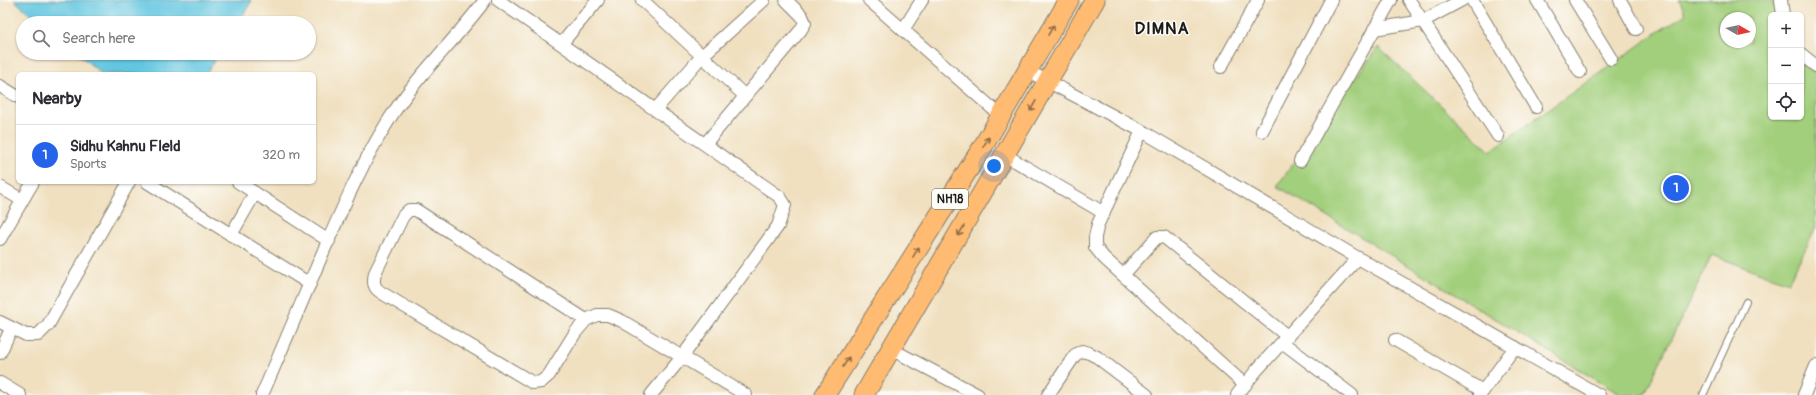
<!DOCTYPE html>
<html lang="en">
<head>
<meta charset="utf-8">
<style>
  :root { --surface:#fff; --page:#f7f7f7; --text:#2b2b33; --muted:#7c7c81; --line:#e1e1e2; --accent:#2563eb }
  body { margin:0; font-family:Pangolin,sans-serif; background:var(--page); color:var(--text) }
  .controls { position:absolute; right:12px; top:12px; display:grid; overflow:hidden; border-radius:6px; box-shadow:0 1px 3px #0004 }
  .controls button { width:36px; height:36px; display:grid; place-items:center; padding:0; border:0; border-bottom:1px solid var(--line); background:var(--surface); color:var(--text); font:20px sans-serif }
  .compass { position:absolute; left:1720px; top:12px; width:36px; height:36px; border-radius:50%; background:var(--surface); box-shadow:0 1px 3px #0004; rotate:99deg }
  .you { position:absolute; left:994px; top:166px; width:14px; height:14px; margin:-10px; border:3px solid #fff; border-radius:50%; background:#1a73e8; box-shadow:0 0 0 6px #1a73e833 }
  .badge { display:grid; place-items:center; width:26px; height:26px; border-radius:50%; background:var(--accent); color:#fff; font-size:13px; font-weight:700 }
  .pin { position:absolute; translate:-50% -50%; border:2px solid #fff; box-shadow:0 1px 4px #0006 }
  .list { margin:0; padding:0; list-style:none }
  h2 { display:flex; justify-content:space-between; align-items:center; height:52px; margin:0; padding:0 16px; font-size:17px }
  h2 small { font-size:13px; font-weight:400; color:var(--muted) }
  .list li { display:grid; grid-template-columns:26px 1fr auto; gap:12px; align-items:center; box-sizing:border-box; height:60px; padding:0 16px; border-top:1px solid var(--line) }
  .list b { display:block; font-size:15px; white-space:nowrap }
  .list p { margin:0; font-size:13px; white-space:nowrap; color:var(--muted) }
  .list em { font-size:13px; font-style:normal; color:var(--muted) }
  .icon { flex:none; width:22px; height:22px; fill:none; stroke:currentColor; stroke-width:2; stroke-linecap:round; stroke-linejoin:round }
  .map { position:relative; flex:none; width:1816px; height:395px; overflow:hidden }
  .search { position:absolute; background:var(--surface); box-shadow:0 1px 3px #0004; left:16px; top:16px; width:300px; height:44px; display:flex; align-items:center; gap:10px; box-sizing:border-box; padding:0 14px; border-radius:22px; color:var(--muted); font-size:15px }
  .panel { position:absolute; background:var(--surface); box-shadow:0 1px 3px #0004; left:16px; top:72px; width:300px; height:112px; border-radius:6px }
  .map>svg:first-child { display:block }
  .green { fill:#a2cf7c; stroke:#5f764c; fill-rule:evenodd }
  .water { fill:#62c6e0; stroke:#3f717e }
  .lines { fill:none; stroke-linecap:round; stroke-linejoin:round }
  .service-casing { stroke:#867e6e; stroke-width:8 }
  .minor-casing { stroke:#867e6e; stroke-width:14 }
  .trunk-casing { stroke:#867e6e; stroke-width:21 }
  .service { stroke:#fff; stroke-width:6 }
  .minor { stroke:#fff; stroke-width:12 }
  .trunk { stroke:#ffbb71; stroke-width:19 }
  .oneway { stroke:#8e6c46 }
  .labels { text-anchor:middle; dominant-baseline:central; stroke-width:3; stroke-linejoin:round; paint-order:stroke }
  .shield { fill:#fdfcf7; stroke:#605f5e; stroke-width:1 }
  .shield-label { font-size:12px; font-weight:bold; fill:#1c1c1c }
  .district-label { font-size:17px; font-weight:bold; letter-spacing:1px; fill:#1c1c1c; stroke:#fdfcf7 }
</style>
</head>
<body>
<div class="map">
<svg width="1816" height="395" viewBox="0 0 1816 395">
  <rect width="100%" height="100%" fill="#fdfcf7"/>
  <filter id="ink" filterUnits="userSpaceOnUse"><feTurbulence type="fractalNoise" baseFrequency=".025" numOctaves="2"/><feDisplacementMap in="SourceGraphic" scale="8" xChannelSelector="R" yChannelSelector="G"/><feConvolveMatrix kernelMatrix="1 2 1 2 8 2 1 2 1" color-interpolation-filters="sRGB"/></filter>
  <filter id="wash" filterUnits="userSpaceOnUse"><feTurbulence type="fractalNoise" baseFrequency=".012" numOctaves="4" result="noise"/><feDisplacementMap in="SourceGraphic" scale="16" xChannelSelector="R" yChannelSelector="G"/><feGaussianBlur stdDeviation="0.9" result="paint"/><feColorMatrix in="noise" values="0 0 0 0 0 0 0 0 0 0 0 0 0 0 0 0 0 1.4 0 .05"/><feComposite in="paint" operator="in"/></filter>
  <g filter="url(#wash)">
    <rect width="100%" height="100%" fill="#f0e0c0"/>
    <path class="green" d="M1679,0H1771L1780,15H1771V117H1801V54L1816,65V228L1788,283L1712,255L1644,395H1621L1277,186L1378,47L1490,151L1659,31L1686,14ZM1726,18H1750V42H1726Z"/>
    <g class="water">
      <polygon points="14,0 251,0 251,2 238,23 41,23"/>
      <polygon points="77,53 219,53 206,74 102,74"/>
    </g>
  </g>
  <g filter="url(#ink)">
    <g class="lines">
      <g class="service-casing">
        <polyline id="service" points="1703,395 1746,302"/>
      </g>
      <g class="minor-casing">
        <g id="minor">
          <polyline points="498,0 780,197 785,205 778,226 682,357 651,395"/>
          <polyline points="642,0 745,96"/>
          <polyline points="869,0 1001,116"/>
          <polyline points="1409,0 1498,136"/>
          <polyline points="1472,0 1536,107"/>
          <polyline points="1537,0 1580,72"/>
          <polyline points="1575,0 1611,59"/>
          <polyline points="1620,0 1636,29"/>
          <polyline points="1781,0 1783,15"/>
          <polyline points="1374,29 1423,21 1462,0"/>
          <polyline points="903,30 922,0"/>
          <polyline points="562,43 598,0"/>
          <polyline points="1801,54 1816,66"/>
          <polyline points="1221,67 1258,0"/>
          <polyline points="1028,71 1142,131 1358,258 1599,395"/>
          <polyline points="0,86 18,97"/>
          <polyline points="656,109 702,56 764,0"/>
          <polyline points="1142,131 1098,224 1095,237 1095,247 1104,258 1245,385"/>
          <polyline points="1262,131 1331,0"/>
          <polyline points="705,144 800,31 805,23 802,16 786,0"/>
          <polyline points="1005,155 1104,213"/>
          <polyline points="1300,161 1391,0"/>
          <polyline points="147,182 310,284"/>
          <polyline points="238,182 329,241"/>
          <polyline points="0,187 22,200"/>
          <polyline points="231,235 255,193"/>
          <polyline points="0,239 33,182"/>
          <polyline points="1123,275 1157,237 1164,237 1287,336"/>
          <path d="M586,320L416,210H409L403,216L375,273C373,282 373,288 382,293L533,383L541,382L549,375L575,333L586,320L597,315H608L622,321L746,395"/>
          <polyline points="0,322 26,335 38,335 48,325 129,182"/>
          <polyline points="1395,340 1483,391"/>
          <polyline points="1282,342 1352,395"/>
          <polyline points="891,349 978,395"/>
          <polyline points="0,353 11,329"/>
          <polyline points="0,383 20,395"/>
          <path d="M262,395C283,347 303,299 324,250C343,207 362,163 387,123C414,78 454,42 485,0"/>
          <polyline points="1048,395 1075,355 1082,351 1089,353 1097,357 1147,395"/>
          <polyline points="1237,395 1256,371 1358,258"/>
          <polyline points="1480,395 1515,347"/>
          <polyline points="1804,395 1816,366"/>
        </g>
      </g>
      <g class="trunk-casing">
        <g id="trunk">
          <polyline points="825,395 982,148 1069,0"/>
          <polyline points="864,395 1095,0"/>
        </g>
      </g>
      <use href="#service" class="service"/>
      <use href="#minor" class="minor"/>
      <use href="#trunk" class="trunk"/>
    </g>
    <defs><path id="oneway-shaft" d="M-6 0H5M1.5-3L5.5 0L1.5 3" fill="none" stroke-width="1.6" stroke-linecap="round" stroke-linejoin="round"/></defs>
    <g class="oneway">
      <use href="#oneway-shaft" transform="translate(1051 30) rotate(-60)"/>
      <use href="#oneway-shaft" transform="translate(1033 106) rotate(119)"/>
      <use href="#oneway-shaft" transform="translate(986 142) rotate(-60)"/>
      <use href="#oneway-shaft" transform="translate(961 231) rotate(121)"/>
      <use href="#oneway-shaft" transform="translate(916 252) rotate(-58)"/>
      <use href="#oneway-shaft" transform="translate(846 362) rotate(-58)"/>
    </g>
  </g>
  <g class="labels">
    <rect class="shield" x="932" y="189" width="36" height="20" rx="3"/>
    <g class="shield-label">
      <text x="950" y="199">NH18</text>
    </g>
    <g class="district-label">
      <text x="1162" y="28">DIMNA</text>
    </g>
  </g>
</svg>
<div class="controls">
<button>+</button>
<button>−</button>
<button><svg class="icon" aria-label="locate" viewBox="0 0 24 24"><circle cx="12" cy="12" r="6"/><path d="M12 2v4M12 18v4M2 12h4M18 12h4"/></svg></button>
</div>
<svg class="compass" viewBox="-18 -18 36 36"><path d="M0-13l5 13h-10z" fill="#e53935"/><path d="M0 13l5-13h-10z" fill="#7c7c81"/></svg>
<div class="you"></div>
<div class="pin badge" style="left:1676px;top:188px">1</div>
<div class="search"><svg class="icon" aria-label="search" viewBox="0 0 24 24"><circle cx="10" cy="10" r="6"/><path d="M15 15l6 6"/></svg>Search here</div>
<section class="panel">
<h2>Nearby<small></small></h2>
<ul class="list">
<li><span class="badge">1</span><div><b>Sidhu Kahnu FIeld</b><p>Sports</p></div><em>320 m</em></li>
</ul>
</section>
</div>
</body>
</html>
